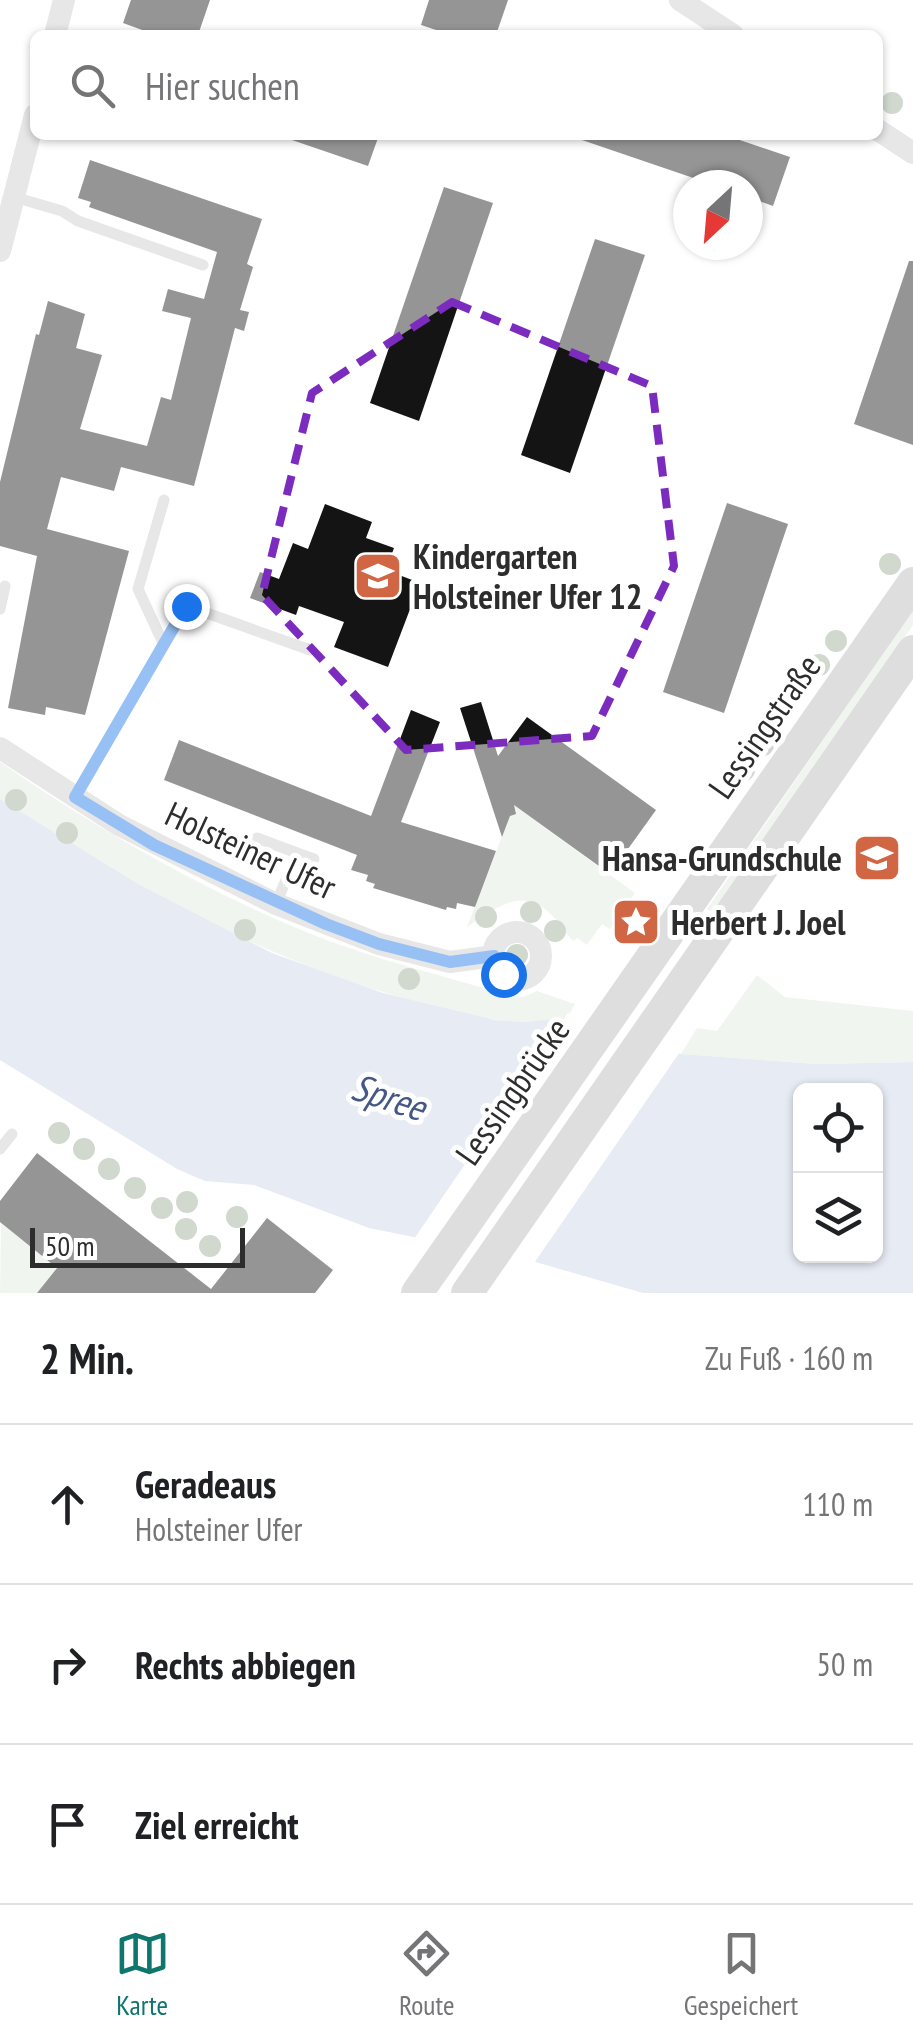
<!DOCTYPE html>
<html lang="de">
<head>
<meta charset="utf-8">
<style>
  :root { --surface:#fff; --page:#f2f2f2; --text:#202124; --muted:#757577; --line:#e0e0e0; --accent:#0f766e }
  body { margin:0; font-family:"PT Sans Narrow",sans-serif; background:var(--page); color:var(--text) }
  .controls { position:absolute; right:30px; bottom:30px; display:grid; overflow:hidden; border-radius:15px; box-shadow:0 2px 8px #0004 }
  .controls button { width:90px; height:90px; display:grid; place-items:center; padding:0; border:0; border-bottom:2px solid var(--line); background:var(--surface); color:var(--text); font:50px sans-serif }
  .compass { position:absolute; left:673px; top:170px; width:90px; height:90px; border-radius:50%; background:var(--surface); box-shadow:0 2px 8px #0004; rotate:206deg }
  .scale { position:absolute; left:30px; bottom:25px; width:215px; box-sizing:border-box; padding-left:10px; border:5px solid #2d2d2d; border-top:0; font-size:28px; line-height:35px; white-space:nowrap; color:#2d2d2d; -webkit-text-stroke:8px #fff; paint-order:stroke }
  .stop { position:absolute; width:30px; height:30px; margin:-22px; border:8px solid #1a73e8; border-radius:50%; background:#fff }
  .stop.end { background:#1a73e8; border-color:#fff; box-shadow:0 2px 10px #0008 }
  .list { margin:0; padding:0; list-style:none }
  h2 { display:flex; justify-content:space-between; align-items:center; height:130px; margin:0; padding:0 40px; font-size:42px }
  h2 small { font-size:32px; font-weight:400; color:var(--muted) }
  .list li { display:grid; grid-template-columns:65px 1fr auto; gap:30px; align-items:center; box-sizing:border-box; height:160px; padding:0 40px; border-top:2px solid var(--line) }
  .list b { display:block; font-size:38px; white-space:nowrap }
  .list p { margin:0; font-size:32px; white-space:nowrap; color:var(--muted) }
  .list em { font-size:32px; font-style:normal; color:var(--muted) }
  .icon { flex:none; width:55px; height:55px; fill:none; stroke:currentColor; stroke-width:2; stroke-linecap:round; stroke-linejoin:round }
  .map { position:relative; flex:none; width:913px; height:1293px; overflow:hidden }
  .search { position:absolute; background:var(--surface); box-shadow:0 2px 8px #0004; left:30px; right:30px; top:30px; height:110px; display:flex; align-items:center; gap:25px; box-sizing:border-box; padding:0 35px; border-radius:15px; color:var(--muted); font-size:38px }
  .sheet { height:610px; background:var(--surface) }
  nav { display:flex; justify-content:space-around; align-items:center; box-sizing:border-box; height:140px; border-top:2px solid var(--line); background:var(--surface); font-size:28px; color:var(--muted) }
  nav a { display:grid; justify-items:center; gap:5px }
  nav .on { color:var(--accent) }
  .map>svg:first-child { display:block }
  .green { fill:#dfe9dd }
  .water { fill:#cbd3e7; fill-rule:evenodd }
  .pier { fill:#fff }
  .building { fill:#141414 }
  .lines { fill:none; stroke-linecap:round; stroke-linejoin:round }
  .lane { stroke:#cacaca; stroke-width:11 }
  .street { stroke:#cacaca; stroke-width:22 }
  .secondary { stroke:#b7b7b7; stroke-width:32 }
  .tree { fill:#99aa96 }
  .route { stroke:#1a73e8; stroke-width:12 }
  .marked { fill:none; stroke:#7b2cbf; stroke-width:8; stroke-dasharray:20 12; stroke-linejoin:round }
  .labels { text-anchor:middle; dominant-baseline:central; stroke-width:10; stroke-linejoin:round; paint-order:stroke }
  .poi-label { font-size:35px; font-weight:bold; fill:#2d2d2d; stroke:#fff; text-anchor:start }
  .street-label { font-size:35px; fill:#2d2d2d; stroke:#fff }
  .water-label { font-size:38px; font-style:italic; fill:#455885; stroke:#fff }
</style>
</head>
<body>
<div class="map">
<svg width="913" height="1293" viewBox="0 0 913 1293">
  <rect width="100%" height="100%" fill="#fff"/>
  <g class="green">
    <polygon points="913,609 913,625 714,913 707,909"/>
    <path d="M0,762C100,831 204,891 316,936C378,960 444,976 508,995L523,997L537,991L575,1004L567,1018C552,1020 537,1022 522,1022C486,1021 451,1011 417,1002C267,961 128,886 0,799Z"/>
    <path d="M514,805L635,893L610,929L602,924L587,945L577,938L574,941L570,938C535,886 513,894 467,927Z"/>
    <polygon points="757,975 785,997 913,1011 913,1062 817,1064 681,1054 697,1028 717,1031"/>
    <polygon points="1,1223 57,1267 37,1293 0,1293"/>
  </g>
  <path class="water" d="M0,799L138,884L272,953L383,993L495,1020L524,1022L567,1018L681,1054L817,1064L913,1062V1293H643L532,1261L369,1228L254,1185L205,1181L177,1169L0,1060ZM800,1090H876V1256H800Z"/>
  <polygon class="pier" points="568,1013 682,1049 532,1266 412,1242"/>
  <g class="building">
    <polygon points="131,0 210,0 198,35 156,35 123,23"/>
    <polygon points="429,0 508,0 496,35 451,35 421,25"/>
    <polygon points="289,135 379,135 368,166 289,139"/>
    <polygon points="579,135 725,135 790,157 773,206 748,197 748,185 714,185 579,139"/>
    <polygon points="90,160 262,219 247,264 253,267 240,310 249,312 244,331 235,328 194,486 121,467 114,491 61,477 47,529 129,551 85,715 46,707 45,715 8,708 37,556 0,546 0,482 36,334 39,335 48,301 85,314 76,348 102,355 80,429 147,446 161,397 171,400 191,318 162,311 168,289 204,299 217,252 89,207 91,202 78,198"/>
    <polygon points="444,187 493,203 419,421 370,403"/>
    <polygon points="595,239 645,255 570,473 521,455"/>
    <polygon points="909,261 913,261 913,445 854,424"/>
    <polygon points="727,503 788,524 724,713 663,692"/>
    <polygon points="325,504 372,522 366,538 394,548 386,570 420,583 388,667 334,647 344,622 299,606 296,615 250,598 260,572 279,579 293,543 308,549"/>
    <polygon points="481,702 498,756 527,717 656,810 610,874 514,805 516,814 510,816 502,837 460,708"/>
    <polygon points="411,710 440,722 401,822 496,851 475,907 457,903 456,909 447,907 446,910 373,888 375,884 366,881 368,875 351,870 357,855 164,780 179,740 371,816"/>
    <polygon points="37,1153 211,1289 267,1218 333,1270 315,1293 37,1293 57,1268 0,1222 0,1201"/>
  </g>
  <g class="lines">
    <g class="lane">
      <polyline points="14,197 62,211 78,221 203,265"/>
      <polyline points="164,500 138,589 164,645"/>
      <polyline points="0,609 5,586"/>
      <polyline points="75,797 187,606 310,650"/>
      <polyline points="257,838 297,853"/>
      <polyline points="276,904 297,853 314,859"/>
      <polyline points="0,1149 12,1134"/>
    </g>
    <g class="street">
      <polyline points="680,0 733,35"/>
      <polyline points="55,35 64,0"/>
      <polyline points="878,130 913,153"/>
      <polyline points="0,251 35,115"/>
      <polyline points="0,748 119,825 276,904 379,944 450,962 494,956"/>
      <circle cx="517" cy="956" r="24"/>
    </g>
    <g class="secondary">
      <polyline points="417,1293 913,583"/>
      <polyline points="467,1293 913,651"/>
    </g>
  </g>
  <g class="tree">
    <circle cx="892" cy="103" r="11"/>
    <circle cx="890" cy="564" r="11"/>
    <circle cx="836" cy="641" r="11"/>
    <circle cx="819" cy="665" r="11"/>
    <circle cx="763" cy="745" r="11"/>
    <circle cx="744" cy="770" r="11"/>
    <circle cx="16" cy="800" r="11"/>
    <circle cx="67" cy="833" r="11"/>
    <circle cx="531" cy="912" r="11"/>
    <circle cx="486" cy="917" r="11"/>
    <circle cx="245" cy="930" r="11"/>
    <circle cx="555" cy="931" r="11"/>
    <circle cx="517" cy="955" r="11"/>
    <circle cx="409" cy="979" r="11"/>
    <circle cx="59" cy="1133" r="11"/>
    <circle cx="84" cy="1149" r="11"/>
    <circle cx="109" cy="1169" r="11"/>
    <circle cx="135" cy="1188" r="11"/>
    <circle cx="187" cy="1202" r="11"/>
    <circle cx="162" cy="1208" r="11"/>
    <circle cx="237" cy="1217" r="11"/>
    <circle cx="186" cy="1229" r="11"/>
    <circle cx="210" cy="1246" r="11"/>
  </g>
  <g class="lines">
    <polyline class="route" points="186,606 75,797 154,845 326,924 379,944 450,962 494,956 503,974"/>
  </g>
  <path d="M0 0H913V1293H0ZM452,302L652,386L674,566L592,736L406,750L262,595L312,393Z" fill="#fff" fill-opacity=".55" fill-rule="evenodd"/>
  <path class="marked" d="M452,302L652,386L674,566L592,736L406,750L262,595L312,393Z"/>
  <defs>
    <g id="school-square" transform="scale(2.5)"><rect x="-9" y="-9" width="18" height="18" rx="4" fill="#d06644" stroke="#fff"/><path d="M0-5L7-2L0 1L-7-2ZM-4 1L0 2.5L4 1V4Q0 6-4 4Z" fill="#fff"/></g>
    <g id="sight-square" transform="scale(2.5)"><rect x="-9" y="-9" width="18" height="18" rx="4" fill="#d06644" stroke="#fff"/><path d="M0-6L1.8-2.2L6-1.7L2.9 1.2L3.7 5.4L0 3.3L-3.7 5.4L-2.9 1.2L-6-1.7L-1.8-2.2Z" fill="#fff"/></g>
  </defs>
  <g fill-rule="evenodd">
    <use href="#school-square" x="378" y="576"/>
    <use href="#school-square" x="877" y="858"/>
    <use href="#sight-square" x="636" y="922"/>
  </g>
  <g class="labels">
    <g class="poi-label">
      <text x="413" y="556">Kindergarten<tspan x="413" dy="40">Holsteiner Ufer 12</tspan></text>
      <text x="842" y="858" text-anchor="end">Hansa-Grundschule</text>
      <text x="671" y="922">Herbert J. Joel</text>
    </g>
    <g class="street-label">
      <text transform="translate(764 726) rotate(-55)">Lessingstraße</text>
      <text transform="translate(251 850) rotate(25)">Holsteiner Ufer</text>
      <text transform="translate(512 1091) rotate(-55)">Lessingbrücke</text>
    </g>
    <g class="water-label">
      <text transform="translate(389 1096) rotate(18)">Spree</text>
    </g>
  </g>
</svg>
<div class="controls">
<button><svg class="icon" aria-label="locate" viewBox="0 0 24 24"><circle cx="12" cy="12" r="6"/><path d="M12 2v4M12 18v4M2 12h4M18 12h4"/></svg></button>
<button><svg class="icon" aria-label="layers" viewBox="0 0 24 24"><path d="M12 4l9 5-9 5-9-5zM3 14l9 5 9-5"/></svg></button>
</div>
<svg class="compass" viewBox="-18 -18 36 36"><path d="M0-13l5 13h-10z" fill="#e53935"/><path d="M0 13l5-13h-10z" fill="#757577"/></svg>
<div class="scale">50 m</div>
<div class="stop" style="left:503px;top:974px"></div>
<div class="stop end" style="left:186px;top:606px"></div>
<div class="search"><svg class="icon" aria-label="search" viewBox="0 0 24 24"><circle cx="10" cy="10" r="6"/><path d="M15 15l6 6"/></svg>Hier suchen</div>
</div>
<section class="sheet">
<h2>2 Min.<small>Zu Fuß · 160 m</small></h2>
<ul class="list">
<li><svg class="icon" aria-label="ahead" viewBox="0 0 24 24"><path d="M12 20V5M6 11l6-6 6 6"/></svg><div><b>Geradeaus</b><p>Holsteiner Ufer</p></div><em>110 m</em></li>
<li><svg class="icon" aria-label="right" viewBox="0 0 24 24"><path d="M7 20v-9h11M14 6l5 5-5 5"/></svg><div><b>Rechts abbiegen</b></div><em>50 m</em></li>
<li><svg class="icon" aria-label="arrive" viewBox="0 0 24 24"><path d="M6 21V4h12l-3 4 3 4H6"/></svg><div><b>Ziel erreicht</b></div></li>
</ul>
</section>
<nav>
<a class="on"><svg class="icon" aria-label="map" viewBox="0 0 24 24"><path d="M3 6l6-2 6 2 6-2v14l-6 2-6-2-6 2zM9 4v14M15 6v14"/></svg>Karte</a>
<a><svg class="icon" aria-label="directions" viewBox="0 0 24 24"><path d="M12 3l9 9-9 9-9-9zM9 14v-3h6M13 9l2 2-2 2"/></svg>Route</a>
<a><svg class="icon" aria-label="saved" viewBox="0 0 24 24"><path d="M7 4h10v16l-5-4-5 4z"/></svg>Gespeichert</a>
</nav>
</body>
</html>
